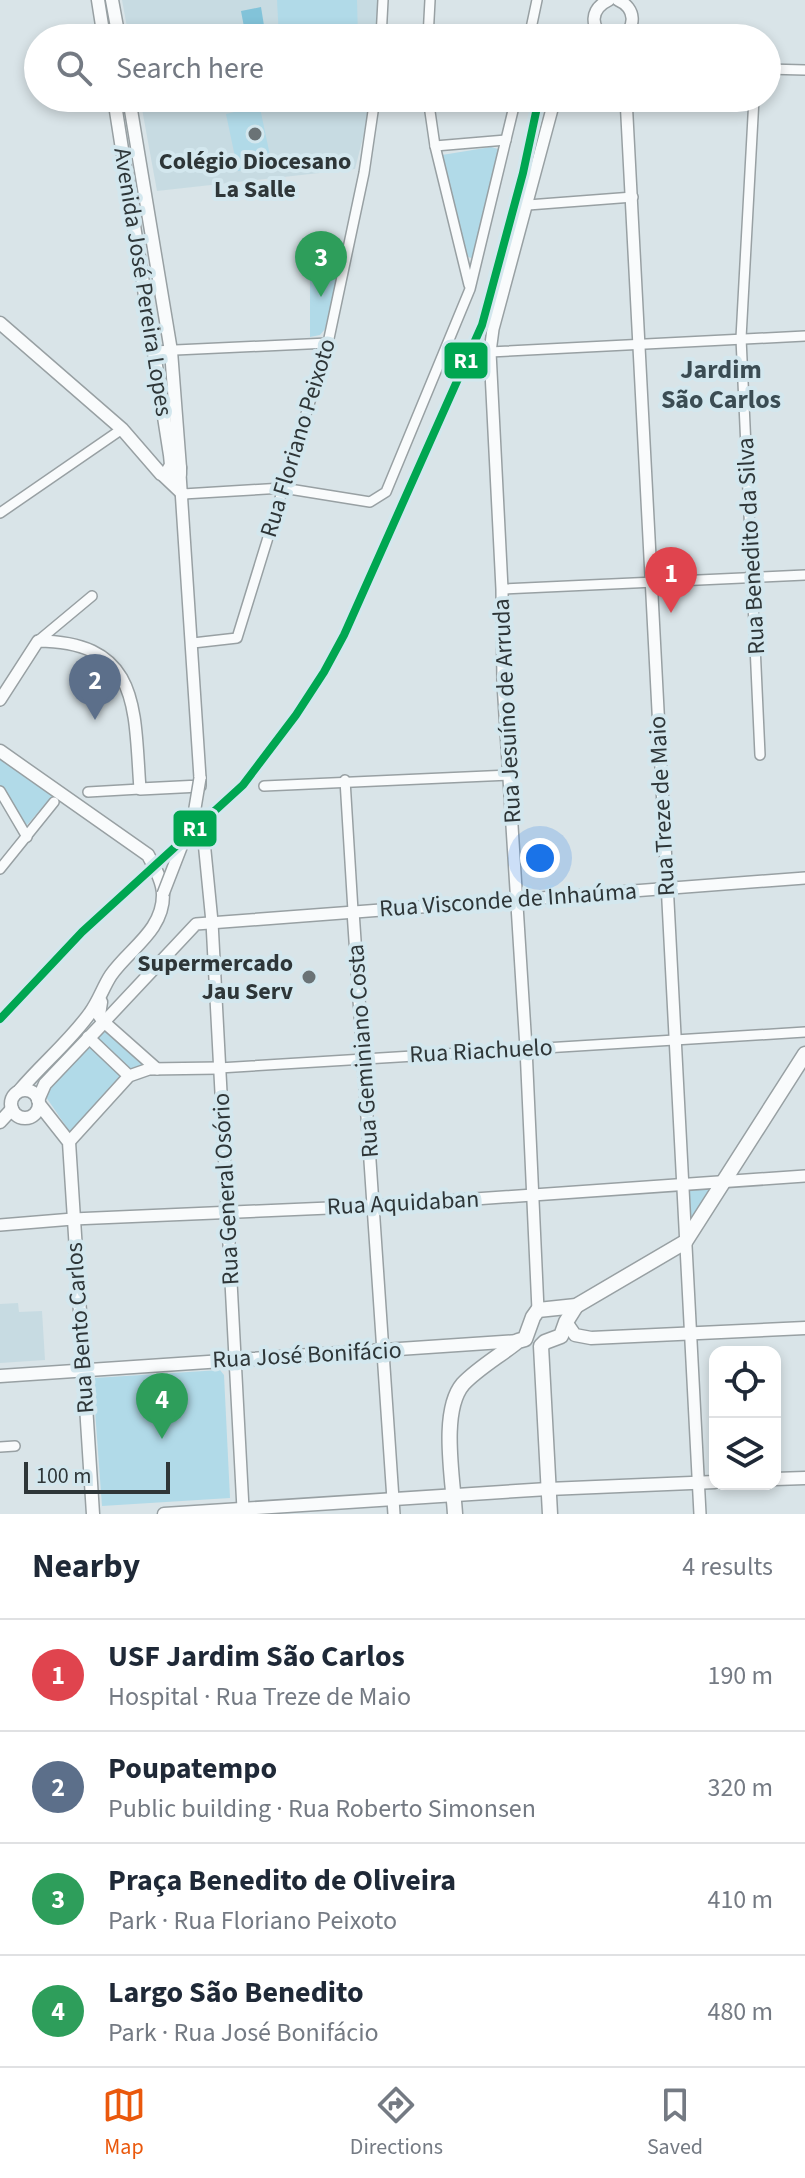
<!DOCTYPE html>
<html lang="en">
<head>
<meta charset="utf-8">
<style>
  :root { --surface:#fff; --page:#f6f6f7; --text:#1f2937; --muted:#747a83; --line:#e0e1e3; --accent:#ea580c }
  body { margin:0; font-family:"Source Sans 3",sans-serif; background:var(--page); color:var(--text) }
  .controls { position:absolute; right:24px; bottom:24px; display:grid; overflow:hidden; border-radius:16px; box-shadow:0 4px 12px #0003 }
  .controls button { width:72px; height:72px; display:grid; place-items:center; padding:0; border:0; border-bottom:2px solid var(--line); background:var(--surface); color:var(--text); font:40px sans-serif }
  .scale { position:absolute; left:24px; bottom:20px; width:146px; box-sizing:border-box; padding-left:8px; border:4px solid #2e3638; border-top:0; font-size:22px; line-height:28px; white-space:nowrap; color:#2e3638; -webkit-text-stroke:6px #d3e7ee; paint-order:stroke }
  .you { position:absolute; left:540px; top:858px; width:28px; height:28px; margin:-20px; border:6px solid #fff; border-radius:50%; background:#1a73e8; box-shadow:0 0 0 12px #1a73e833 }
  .badge { display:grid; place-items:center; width:52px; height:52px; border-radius:50%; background:var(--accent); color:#fff; font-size:26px; font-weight:700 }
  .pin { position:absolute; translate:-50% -66px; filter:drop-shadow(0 2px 4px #0008) }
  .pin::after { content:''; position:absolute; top:42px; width:28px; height:24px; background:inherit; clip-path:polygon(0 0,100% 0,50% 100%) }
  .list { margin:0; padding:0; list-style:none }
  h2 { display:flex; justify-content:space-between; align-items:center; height:104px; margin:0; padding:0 32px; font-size:34px }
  h2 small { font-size:26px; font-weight:400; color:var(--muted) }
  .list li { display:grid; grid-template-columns:52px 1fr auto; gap:24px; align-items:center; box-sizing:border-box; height:112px; padding:0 32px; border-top:2px solid var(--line) }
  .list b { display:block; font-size:30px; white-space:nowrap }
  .list p { margin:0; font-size:26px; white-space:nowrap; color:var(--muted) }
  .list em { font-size:26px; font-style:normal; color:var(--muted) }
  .icon { flex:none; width:44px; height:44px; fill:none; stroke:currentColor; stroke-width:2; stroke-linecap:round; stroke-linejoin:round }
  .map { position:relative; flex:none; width:805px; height:1514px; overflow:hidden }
  .search { position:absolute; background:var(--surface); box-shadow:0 4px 12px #0003; left:24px; right:24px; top:24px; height:88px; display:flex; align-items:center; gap:20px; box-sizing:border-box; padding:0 28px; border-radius:44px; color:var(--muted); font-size:30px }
  .sheet { height:552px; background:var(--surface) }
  nav { display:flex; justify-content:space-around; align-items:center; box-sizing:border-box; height:112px; border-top:2px solid var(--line); background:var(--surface); font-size:22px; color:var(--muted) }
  nav a { display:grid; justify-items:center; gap:4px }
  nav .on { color:var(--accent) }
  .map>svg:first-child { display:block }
  .built { fill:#c7dbe2 }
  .green { fill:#b1dae8 }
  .water { fill:#82c3d9 }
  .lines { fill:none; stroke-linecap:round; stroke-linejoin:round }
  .minor-casing { stroke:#98a0a3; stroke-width:12 }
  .tertiary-casing { stroke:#98a0a3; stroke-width:14 }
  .secondary-casing { stroke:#98a0a3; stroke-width:15 }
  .primary-casing { stroke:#98a0a3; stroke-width:17 }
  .minor { stroke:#f9fbfc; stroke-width:9 }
  .tertiary { stroke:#f9fbfc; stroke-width:11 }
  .secondary { stroke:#f9fbfc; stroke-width:12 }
  .primary { stroke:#f9fbfc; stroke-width:14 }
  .tertiary-bridge-casing { stroke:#98a0a3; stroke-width:14; stroke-linecap:butt }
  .tertiary-bridge { stroke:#f9fbfc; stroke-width:11 }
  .rail-1-casing { stroke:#d3e7ee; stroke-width:14 }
  .rail-1 { stroke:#00a651; stroke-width:8 }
  .poi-dot { fill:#6a7376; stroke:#d3e7ee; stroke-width:3 }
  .labels { text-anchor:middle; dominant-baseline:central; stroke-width:8; stroke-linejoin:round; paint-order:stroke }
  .poi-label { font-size:24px; font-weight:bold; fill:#2e3638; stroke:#d3e7ee }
  .street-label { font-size:24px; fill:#2e3638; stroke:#d3e7ee }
  .neighbourhood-label { font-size:26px; font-weight:bold; fill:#3b4c53; stroke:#d3e7ee }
  .line-badge { stroke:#d3e7ee; stroke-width:3 }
  .badge-label { font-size:22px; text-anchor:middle; font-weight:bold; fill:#fff }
</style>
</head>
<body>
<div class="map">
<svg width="805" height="1514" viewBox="0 0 805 1514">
  <rect width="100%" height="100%" fill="#d9e4e8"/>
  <g class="built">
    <polygon points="122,0 379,0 379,38 129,38"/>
    <polygon points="140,98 373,98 355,169 157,191"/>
    <polygon points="18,1303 19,1312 42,1311 45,1360 0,1363 0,1304"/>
  </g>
  <g class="green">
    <polygon points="277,0 357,0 358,38 279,38"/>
    <polygon points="263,105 260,108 272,165 238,171 226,114"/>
    <polygon points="491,147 498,149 498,153 474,256 471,258 466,256 442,155"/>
    <polygon points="310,264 340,265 325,329 320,335 310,337"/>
    <polygon points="0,756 54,794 27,825 22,822 0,786"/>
    <polygon points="106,1028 145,1065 132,1070 98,1038"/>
    <polygon points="87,1044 122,1077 70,1132 46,1097 47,1091"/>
    <polygon points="726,1180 685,1242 681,1186"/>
    <polygon points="220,1370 224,1375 230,1498 102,1506 93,1383 95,1378"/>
  </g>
  <polygon class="water" points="261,7 266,38 246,38 241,11"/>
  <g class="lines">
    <g class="minor-casing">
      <g id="minor">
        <polyline points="381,38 383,0"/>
        <polyline points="428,38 430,0"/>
        <polyline points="529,38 537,0"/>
        <polyline points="767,69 805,70"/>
        <polyline points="428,98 435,146 469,285"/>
        <polyline points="754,98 741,338 760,755"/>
        <polyline points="435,146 506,140"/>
        <polyline points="528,205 633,197"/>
        <polyline points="154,351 328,343"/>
        <polyline points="490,352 805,336"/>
        <polyline points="183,494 283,488 370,502 386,492 470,289 516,98"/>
        <polyline points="0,513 122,429"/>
        <polyline points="502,589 805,575"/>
        <polyline points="38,641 92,596"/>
        <polyline points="193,643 237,638 328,343 364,173 375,98"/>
        <polyline points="345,780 353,911"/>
        <polyline points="264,786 510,775"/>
        <polyline points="0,791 27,837"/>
        <polyline points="88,792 140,789"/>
        <polyline points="0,869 54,802"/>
        <polyline points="219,1068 805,1032"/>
        <polyline points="0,1447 15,1446"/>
      </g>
    </g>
    <g class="tertiary-casing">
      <g id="tertiary">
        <path d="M618,0C636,8 637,28 620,38"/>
        <path d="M607,38C589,28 590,9 609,0"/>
        <polyline points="626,98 700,1514"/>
        <polyline points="180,474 200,778"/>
        <path d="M0,700L38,641C141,642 134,709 140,789L200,786V778"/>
        <polyline points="204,841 212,922 243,1509"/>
        <polyline points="353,911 394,1514"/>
        <polyline points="88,1037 129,1076"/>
        <polyline points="157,1069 104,1022 196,924 805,878"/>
        <polyline points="69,1142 129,1076 149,1069 219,1068"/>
        <polyline points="0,1225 73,1219 375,1206 805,1176"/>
        <polyline points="538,1310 526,1048 503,683 502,589 490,352 493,329 555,98"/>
      </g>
    </g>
    <g class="secondary-casing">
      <g id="secondary">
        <polyline points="98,0 104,38"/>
        <polyline points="112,0 119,38"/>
        <polyline points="114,98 170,455 171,465 167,472 172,478 177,478 180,474 180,468 171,465"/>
        <polyline points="129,98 171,351 180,468"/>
        <polyline points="0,323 122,429 161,474 169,477"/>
        <polyline points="164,476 183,494"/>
        <path d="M0,751L148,855C154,867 163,881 163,895C163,931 129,949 111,975C103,987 99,1001 90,1013C70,1041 43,1063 20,1090"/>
        <circle cx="25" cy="1104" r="14"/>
        <polyline points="38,1100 45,1084 104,1022 99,1015 101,1002"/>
        <polyline points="39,1104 69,1142 93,1514"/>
        <polyline points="0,1122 12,1109"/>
        <polyline points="566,1322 575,1335 591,1338 805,1328"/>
        <polyline points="0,1376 518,1341"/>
        <polyline points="775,1479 805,1478"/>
        <polyline points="164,1514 548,1489 715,1482"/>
      </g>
    </g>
    <g class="primary-casing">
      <g id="primary">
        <path d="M455,1514C453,1479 440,1411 463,1384C478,1368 501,1355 518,1341L525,1339L533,1317L538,1310L576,1306L685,1242L805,1054"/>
        <polyline points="550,1514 541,1346 545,1342 561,1336 566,1322 576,1306"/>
      </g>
    </g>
    <use href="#minor" class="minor"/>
    <use href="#tertiary" class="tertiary"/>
    <use href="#secondary" class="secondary"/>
    <use href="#primary" class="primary"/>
    <g class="tertiary-bridge-casing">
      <polyline id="tertiary-bridge" points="163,894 194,814 200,778"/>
    </g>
    <use href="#tertiary-bridge" class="tertiary-bridge"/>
    <g class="rail-1-casing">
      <polyline id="rail-1" points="0,1019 82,932 243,785 296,715 324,672 344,635 482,325 523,173 539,98"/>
    </g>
    <use href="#rail-1" class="rail-1"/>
  </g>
  <g class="poi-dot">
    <circle cx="255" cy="134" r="8"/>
    <circle cx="309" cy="977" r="8"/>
  </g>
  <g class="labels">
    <g class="poi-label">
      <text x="255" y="161">Colégio Diocesano<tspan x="255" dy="28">La Salle</tspan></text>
      <text x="293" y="963" text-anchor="end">Supermercado<tspan x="293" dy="28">Jau Serv</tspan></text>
    </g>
    <g class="street-label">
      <text transform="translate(143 282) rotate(81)">Avenida José Pereira Lopes</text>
      <text transform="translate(298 438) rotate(-73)">Rua Floriano Peixoto</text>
      <text transform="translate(751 546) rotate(-93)">Rua Benedito da Silva</text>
      <text transform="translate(507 711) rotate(-93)">Rua Jesuíno de Arruda</text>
      <text transform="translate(662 806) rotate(-93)">Rua Treze de Maio</text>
      <text transform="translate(508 900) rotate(-4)">Rua Visconde de Inhaúma</text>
      <text transform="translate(363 1051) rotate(-94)">Rua Geminiano Costa</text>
      <text transform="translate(481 1051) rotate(-3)">Rua Riachuelo</text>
      <text transform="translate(226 1189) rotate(-93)">Rua General Osório</text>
      <text transform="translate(403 1203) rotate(-3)">Rua Aquidaban</text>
      <text transform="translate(80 1328) rotate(-94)">Rua Bento Carlos</text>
      <text transform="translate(307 1355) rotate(-3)">Rua José Bonifácio</text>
    </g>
    <g class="neighbourhood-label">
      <text x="721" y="369">Jardim<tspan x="721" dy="30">São Carlos</tspan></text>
    </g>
  </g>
  <g class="line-badge">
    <rect x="443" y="341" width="46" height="39" rx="8" fill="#00a651"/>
    <rect x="172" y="809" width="46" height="39" rx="8" fill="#00a651"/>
  </g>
  <g class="badge-label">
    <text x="466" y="368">R1</text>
    <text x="195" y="836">R1</text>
  </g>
</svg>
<div class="controls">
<button><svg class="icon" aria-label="locate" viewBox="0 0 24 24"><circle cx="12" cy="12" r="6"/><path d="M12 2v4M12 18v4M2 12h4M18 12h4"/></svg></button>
<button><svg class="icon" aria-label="layers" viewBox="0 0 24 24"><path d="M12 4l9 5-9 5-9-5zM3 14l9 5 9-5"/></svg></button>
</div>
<div class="scale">100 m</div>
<div class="you"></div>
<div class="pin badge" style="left:671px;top:613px;background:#e0444e">1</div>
<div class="pin badge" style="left:95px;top:720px;background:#5c6f8a">2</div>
<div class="pin badge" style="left:321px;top:297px;background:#2e9e5b">3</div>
<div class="pin badge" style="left:162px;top:1439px;background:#2e9e5b">4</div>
<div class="search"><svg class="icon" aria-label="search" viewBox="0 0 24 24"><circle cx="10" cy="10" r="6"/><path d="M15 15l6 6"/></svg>Search here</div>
</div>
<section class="sheet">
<h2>Nearby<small>4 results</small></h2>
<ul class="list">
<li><span class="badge" style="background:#e0444e">1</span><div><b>USF Jardim São Carlos</b><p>Hospital · Rua Treze de Maio</p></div><em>190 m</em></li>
<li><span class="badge" style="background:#5c6f8a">2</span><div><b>Poupatempo</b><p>Public building · Rua Roberto Simonsen</p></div><em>320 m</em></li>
<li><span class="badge" style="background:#2e9e5b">3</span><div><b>Praça Benedito de Oliveira</b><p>Park · Rua Floriano Peixoto</p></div><em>410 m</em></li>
<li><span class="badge" style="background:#2e9e5b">4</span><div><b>Largo São Benedito</b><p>Park · Rua José Bonifácio</p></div><em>480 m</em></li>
</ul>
</section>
<nav>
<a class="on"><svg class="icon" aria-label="map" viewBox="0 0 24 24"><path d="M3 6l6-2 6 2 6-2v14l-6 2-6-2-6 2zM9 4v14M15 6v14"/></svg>Map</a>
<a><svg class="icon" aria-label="directions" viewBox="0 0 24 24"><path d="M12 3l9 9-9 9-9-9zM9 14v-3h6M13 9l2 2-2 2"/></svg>Directions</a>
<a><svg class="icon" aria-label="saved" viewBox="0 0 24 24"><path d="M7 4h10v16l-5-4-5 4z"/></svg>Saved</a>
</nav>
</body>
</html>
